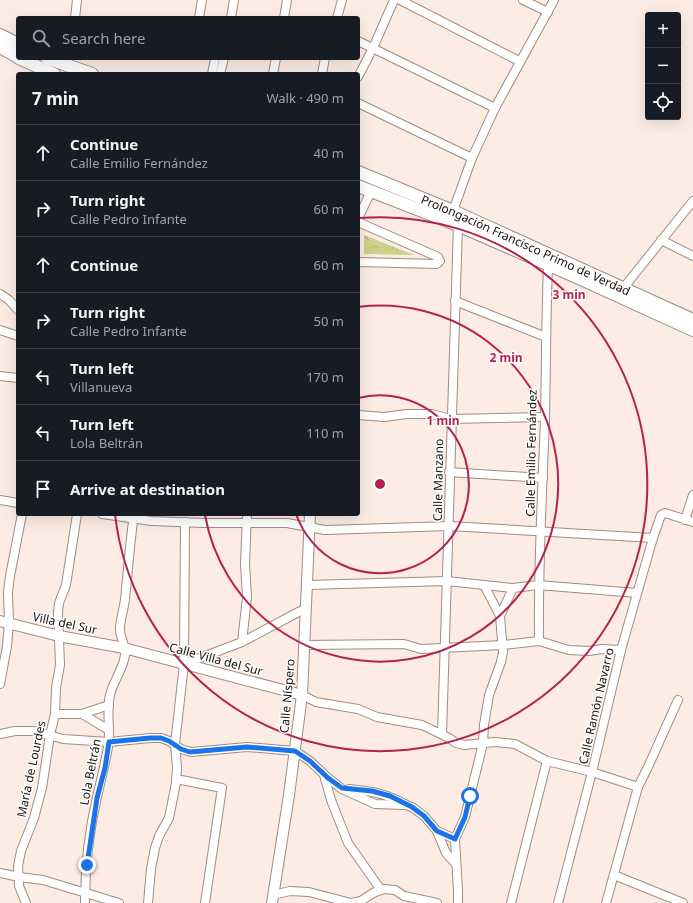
<!DOCTYPE html>
<html lang="en">
<head>
<meta charset="utf-8">
<style>
  :root { --surface:#171b24; --page:#242831; --text:#f1f3f6; --muted:#9ea1a6; --line:#363941 }
  body { margin:0; font-family:"Noto Sans",sans-serif; background:var(--page); color:var(--text) }
  .controls { position:absolute; right:12px; top:12px; display:grid; overflow:hidden; border-radius:4px; box-shadow:0 4px 16px #0002 }
  .controls button { width:36px; height:36px; display:grid; place-items:center; padding:0; border:0; border-bottom:1px solid var(--line); background:var(--surface); color:var(--text); font:20px sans-serif }
  .stop { position:absolute; width:12px; height:12px; margin:-9px; border:3px solid #1a73e8; border-radius:50%; background:#fff }
  .stop.end { background:#1a73e8; border-color:#fff; box-shadow:0 1px 4px #0008 }
  .list { margin:0; padding:0; list-style:none }
  h2 { display:flex; justify-content:space-between; align-items:center; height:52px; margin:0; padding:0 16px; font-size:17px }
  h2 small { font-size:13px; font-weight:400; color:var(--muted) }
  .list li { display:grid; grid-template-columns:26px 1fr auto; gap:12px; align-items:center; box-sizing:border-box; height:56px; padding:0 16px; border-top:1px solid var(--line) }
  .list b { display:block; font-size:15px; white-space:nowrap }
  .list p { margin:0; font-size:13px; white-space:nowrap; color:var(--muted) }
  .list em { font-size:13px; font-style:normal; color:var(--muted) }
  .icon { flex:none; width:22px; height:22px; fill:none; stroke:currentColor; stroke-width:2; stroke-linecap:round; stroke-linejoin:round }
  .map { position:relative; flex:none; width:693px; height:903px; overflow:hidden }
  .search { position:absolute; background:var(--surface); box-shadow:0 4px 16px #0002; left:16px; top:16px; width:344px; height:44px; display:flex; align-items:center; gap:10px; box-sizing:border-box; padding:0 14px; border-radius:4px; color:var(--muted); font-size:15px }
  .panel { position:absolute; background:var(--surface); box-shadow:0 4px 16px #0002; left:16px; top:72px; width:344px; height:444px; border-radius:4px }
  .map>svg:first-child { display:block }
  .park { fill:url(#park-crowns) }
  .lines { fill:none; stroke-linecap:round; stroke-linejoin:round }
  .minor-casing { stroke:#9f8c82; stroke-width:10 }
  .tertiary-casing { stroke:#9f8c82; stroke-width:12 }
  .secondary-casing { stroke:#9f8c82; stroke-width:14 }
  .minor { stroke:#fff; stroke-width:8 }
  .tertiary { stroke:#fff; stroke-width:10 }
  .secondary { stroke:#fff; stroke-width:12 }
  .route { stroke:#1a73e8; stroke-width:5 }
  .ring { fill:none; stroke:#b4234e; stroke-width:2 }
  .labels { text-anchor:middle; dominant-baseline:central; stroke-width:3; stroke-linejoin:round; paint-order:stroke }
  .street-label { font-size:12px; fill:#16100c; stroke:#fff }
  .centre { fill:#b4234e; stroke:#fff; stroke-width:2 }
  .ring-label { font-size:12px; text-anchor:middle; font-weight:bold; fill:#b4234e; stroke:#fff; stroke-width:3; stroke-linejoin:round; paint-order:stroke }
</style>
</head>
<body>
<div class="map">
<svg width="693" height="903" viewBox="0 0 693 903">
  <defs>
    <pattern id="park-crowns" width="20" height="18" patternUnits="userSpaceOnUse"><rect width="20" height="18" fill="#cbd08a"/><path d="M2 6a3 3 0 1 1 6 0M12 15a3 3 0 1 1 6 0" fill="none" stroke="#aeb276"/></pattern>
  </defs>
  <rect width="100%" height="100%" fill="#fdece3"/>
  <polygon class="park" points="364,235 414,255 364,254"/>
  <g class="lines">
    <g class="minor-casing">
      <g id="minor">
        <polyline points="400,0 519,61"/>
        <polyline points="523,0 548,12"/>
        <polyline points="75,18 77,0"/>
        <polyline points="199,18 202,0"/>
        <polyline points="231,18 234,0"/>
        <polyline points="284,18 287,0"/>
        <polyline points="337,18 342,0"/>
        <polyline points="358,41 495,108"/>
        <polyline points="212,74 215,59"/>
        <polyline points="220,74 224,58"/>
        <polyline points="273,74 276,58"/>
        <polyline points="322,74 325,58"/>
        <polyline points="358,77 373,48 394,0"/>
        <polyline points="358,103 472,158"/>
        <polyline points="453,211 472,158 495,108 554,0"/>
        <polyline points="358,219 371,191"/>
        <polyline points="358,222 438,257 440,261 437,264 358,262"/>
        <polyline points="661,240 693,256"/>
        <polyline points="621,291 693,201"/>
        <polyline points="0,294 9,300 18,310"/>
        <polyline points="455,301 546,337"/>
        <polyline points="0,330 18,336"/>
        <polyline points="0,376 18,378"/>
        <polyline points="358,415 384,417 407,414 431,414 451,419 545,417"/>
        <polyline points="449,472 543,478"/>
        <polyline points="0,500 18,503"/>
        <polyline points="102,514 152,521 204,523 287,523 325,530 450,526 653,538"/>
        <polyline points="685,520 693,495"/>
        <polyline points="308,585 447,581 513,588 538,585 637,593"/>
        <polyline points="500,616 513,588"/>
        <path d="M539,641C538,567 542,493 545,420C546,368 546,316 548,265"/>
        <polyline points="242,642 247,597 245,564 247,514"/>
        <polyline points="305,645 404,644 421,649 503,645 539,641 569,650 589,651 602,649 621,650"/>
        <polyline points="184,664 242,642 306,608"/>
        <polyline points="0,684 7,646 9,623 8,592 10,576 22,514"/>
        <polyline points="302,695 316,702 358,709 377,717 422,725 449,738 456,743 464,745 495,742 515,744 547,761 592,772 638,787"/>
        <polyline points="55,714 82,714 109,705"/>
        <polyline points="82,714 109,730"/>
        <polyline points="0,734 15,731 34,731 63,739 109,742 150,738 161,738 169,741 181,749 191,752 247,747 295,751 310,761 328,778 342,789 375,804 406,805 412,807 424,816 437,831 455,839"/>
        <path d="M442,734C448,565 452,395 458,225"/>
        <polyline points="324,775 331,800 348,843 381,890"/>
        <polyline points="176,779 222,788 205,903"/>
        <path d="M349,789C371,791 384,793 405,804"/>
        <polyline points="437,831 446,853 456,864"/>
        <polyline points="0,873 19,877 43,880 119,903"/>
        <polyline points="614,875 683,903"/>
        <polyline points="273,895 290,891 309,892 351,903 361,901 373,893 383,889 395,890 404,896 437,903"/>
        <polyline points="26,903 19,886 18,866 21,851 34,818 42,788 50,735 55,714 56,688 60,665 58,612 59,603 66,585 77,514"/>
        <path d="M85,903C85,868 89,831 97,797C101,780 105,764 108,747C111,730 106,712 110,695C113,681 123,670 125,655C126,646 120,638 120,629C120,619 124,609 125,599C128,571 130,542 134,514"/>
        <polyline points="148,903 151,869 155,848 159,836 169,818 176,783 177,768 175,744 184,664 185,522"/>
        <polyline points="458,903 458,891 455,839 465,817 483,743 484,725 489,695 501,662 503,652 500,616 484,585"/>
        <polyline points="511,903 547,761"/>
        <polyline points="558,903 592,772 621,650 653,538 661,515 665,513 693,522"/>
        <polyline points="606,903 638,787 648,767 678,700"/>
      </g>
    </g>
    <g class="tertiary-casing">
      <g id="tertiary">
        <polyline points="0,621 59,636 124,648 302,695"/>
        <polyline points="272,903 289,795 302,695 310,514"/>
      </g>
    </g>
    <g class="secondary-casing">
      <g id="secondary">
        <polyline points="0,35 18,44"/>
        <polyline points="0,47 18,57"/>
        <polyline points="19,58 54,74"/>
        <polyline points="47,58 92,74"/>
        <path id="s1" d="M358,172L453,211L693,320"/>
        <polyline points="358,186 458,225 579,278 693,330"/>
      </g>
    </g>
    <use href="#minor" class="minor"/>
    <use href="#tertiary" class="tertiary"/>
    <use href="#secondary" class="secondary"/>
  </g>
  <g class="lines">
    <polyline class="route" points="87,865 97,798 105,768 109,742 150,738 161,738 169,741 181,749 190,752 247,747 295,751 310,761 328,778 342,788 372,791 390,796 412,807 424,816 437,831 455,839 465,817 470,796"/>
  </g>
  <g class="ring">
    <path d="M358 398A89 89 0 1 1 296 514"/>
    <path d="M358 307A178 178 0 1 1 205 515"/>
    <path d="M359 218A267 267 0 1 1 115 514"/>
  </g>
  <g class="labels">
    <g class="street-label">
      <text stroke="none"><textPath href="#s1" startOffset="183">Prolongación Francisco Primo de Verdad</textPath></text>
      <text transform="translate(531 453) rotate(-89)">Calle Emilio Fernández</text>
      <text transform="translate(438 480) rotate(-89)">Calle Manzano</text>
      <text transform="translate(65 623) rotate(12)">Villa del Sur</text>
      <text transform="translate(216 659) rotate(15)">Calle Villa del Sur</text>
      <text transform="translate(287 696) rotate(-85)">Calle Níspero</text>
      <text transform="translate(596 706) rotate(-77)">Calle Ramón Navarro</text>
      <text transform="translate(31 769) rotate(-78)">María de Lourdes</text>
      <text transform="translate(90 772) rotate(-79)">Lola Beltrán</text>
    </g>
  </g>
  <circle cx="380" cy="484" r="6" class="centre"/>
  <g class="ring-label">
    <text x="569" y="299">3 min</text>
    <text x="506" y="362">2 min</text>
    <text x="443" y="425">1 min</text>
  </g>
</svg>
<div class="controls">
<button>+</button>
<button>−</button>
<button><svg class="icon" aria-label="locate" viewBox="0 0 24 24"><circle cx="12" cy="12" r="6"/><path d="M12 2v4M12 18v4M2 12h4M18 12h4"/></svg></button>
</div>
<div class="stop" style="left:470px;top:796px"></div>
<div class="stop end" style="left:87px;top:865px"></div>
<div class="search"><svg class="icon" aria-label="search" viewBox="0 0 24 24"><circle cx="10" cy="10" r="6"/><path d="M15 15l6 6"/></svg>Search here</div>
<section class="panel">
<h2>7 min<small>Walk · 490 m</small></h2>
<ul class="list">
<li><svg class="icon" aria-label="ahead" viewBox="0 0 24 24"><path d="M12 20V5M6 11l6-6 6 6"/></svg><div><b>Continue</b><p>Calle Emilio Fernández</p></div><em>40 m</em></li>
<li><svg class="icon" aria-label="right" viewBox="0 0 24 24"><path d="M7 20v-9h11M14 6l5 5-5 5"/></svg><div><b>Turn right</b><p>Calle Pedro Infante</p></div><em>60 m</em></li>
<li><svg class="icon" aria-label="ahead" viewBox="0 0 24 24"><path d="M12 20V5M6 11l6-6 6 6"/></svg><div><b>Continue</b></div><em>60 m</em></li>
<li><svg class="icon" aria-label="right" viewBox="0 0 24 24"><path d="M7 20v-9h11M14 6l5 5-5 5"/></svg><div><b>Turn right</b><p>Calle Pedro Infante</p></div><em>50 m</em></li>
<li><svg class="icon" aria-label="left" viewBox="0 0 24 24"><path d="M17 20v-9H6M10 6l-5 5 5 5"/></svg><div><b>Turn left</b><p>Villanueva</p></div><em>170 m</em></li>
<li><svg class="icon" aria-label="left" viewBox="0 0 24 24"><path d="M17 20v-9H6M10 6l-5 5 5 5"/></svg><div><b>Turn left</b><p>Lola Beltrán</p></div><em>110 m</em></li>
<li><svg class="icon" aria-label="arrive" viewBox="0 0 24 24"><path d="M6 21V4h12l-3 4 3 4H6"/></svg><div><b>Arrive at destination</b></div></li>
</ul>
</section>
</div>
</body>
</html>
